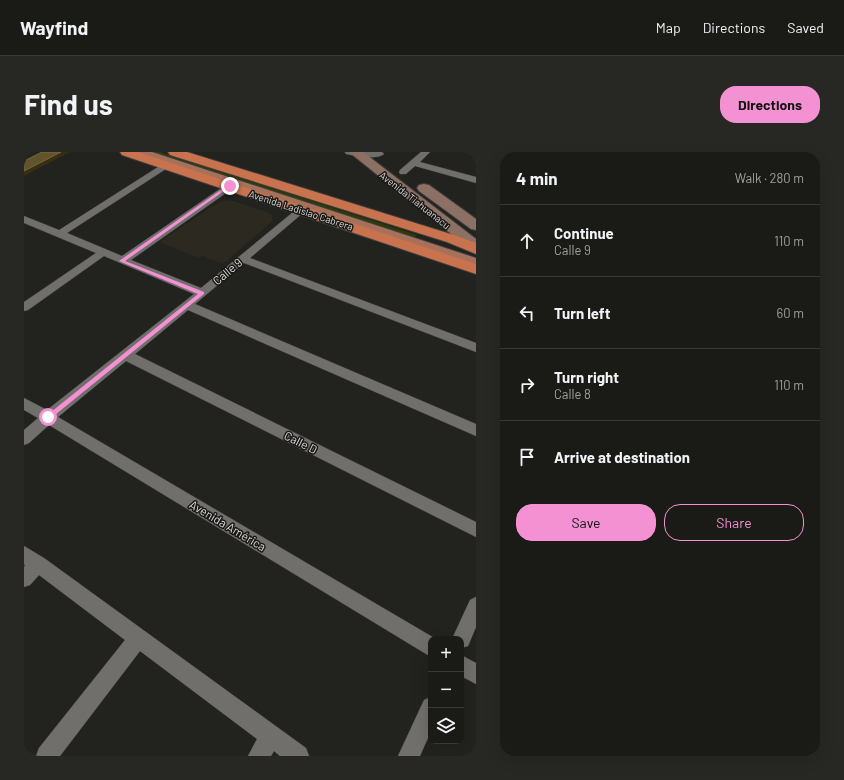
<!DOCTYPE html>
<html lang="en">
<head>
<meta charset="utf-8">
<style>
  :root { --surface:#1a1a17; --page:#272724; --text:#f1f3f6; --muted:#9fa1a1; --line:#383836; --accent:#f491d3 }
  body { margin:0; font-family:Barlow,sans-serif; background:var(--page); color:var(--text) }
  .controls { position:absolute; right:12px; bottom:12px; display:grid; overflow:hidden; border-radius:8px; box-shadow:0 4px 16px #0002 }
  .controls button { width:36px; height:36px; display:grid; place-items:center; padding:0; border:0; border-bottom:1px solid var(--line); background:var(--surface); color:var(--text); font:20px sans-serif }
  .stop { position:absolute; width:12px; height:12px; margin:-9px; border:3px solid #f491d3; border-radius:50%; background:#fff }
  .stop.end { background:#f491d3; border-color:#fff; box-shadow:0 1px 4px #0008 }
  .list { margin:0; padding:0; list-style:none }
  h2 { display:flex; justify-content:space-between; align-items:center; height:52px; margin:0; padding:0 16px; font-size:17px }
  h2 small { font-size:13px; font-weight:400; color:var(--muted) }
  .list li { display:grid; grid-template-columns:26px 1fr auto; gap:12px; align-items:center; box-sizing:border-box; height:72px; padding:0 16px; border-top:1px solid var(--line) }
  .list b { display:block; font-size:15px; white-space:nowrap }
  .list p { margin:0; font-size:13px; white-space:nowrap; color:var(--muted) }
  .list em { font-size:13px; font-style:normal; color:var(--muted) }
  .actions { display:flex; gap:8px; padding:12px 16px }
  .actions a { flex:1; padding:9px 0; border:1px solid var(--accent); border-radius:16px; text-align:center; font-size:14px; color:var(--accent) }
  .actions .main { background:var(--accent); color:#111 }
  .icon { flex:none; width:22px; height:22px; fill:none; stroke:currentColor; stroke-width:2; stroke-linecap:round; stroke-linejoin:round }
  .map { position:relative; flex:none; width:452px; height:604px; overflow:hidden; border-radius:16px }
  header { display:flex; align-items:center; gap:24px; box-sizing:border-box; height:56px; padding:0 20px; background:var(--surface); border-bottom:1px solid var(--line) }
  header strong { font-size:19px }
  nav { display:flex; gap:22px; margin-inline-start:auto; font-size:14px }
  .intro { display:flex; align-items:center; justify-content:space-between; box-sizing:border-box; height:96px; padding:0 24px }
  h1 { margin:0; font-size:28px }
  .button { padding:10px 18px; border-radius:16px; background:var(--accent); color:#111; font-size:14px; font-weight:700 }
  main { display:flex; gap:24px; padding:0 24px }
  aside { flex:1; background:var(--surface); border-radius:16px; box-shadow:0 4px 16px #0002 }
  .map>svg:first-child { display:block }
  .built { fill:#2c2921 }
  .green { fill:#2e3b07 }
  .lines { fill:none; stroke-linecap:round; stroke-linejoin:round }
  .street-casing { stroke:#3e3e3c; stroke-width:1 }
  .secondary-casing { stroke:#3e3e3c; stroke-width:2 }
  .primary-casing { stroke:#3e3e3c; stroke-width:2 }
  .highway-casing { stroke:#3e3e3c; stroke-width:2 }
  .street { fill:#706f6c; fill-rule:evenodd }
  .secondary { fill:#8b7063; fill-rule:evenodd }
  .primary { fill:#a5715a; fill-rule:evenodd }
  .highway { fill:#c9724e; fill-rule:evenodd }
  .shaded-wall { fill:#382f10 }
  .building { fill:#61542a; stroke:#746a46 }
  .route { fill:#f491d3 }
  .labels { text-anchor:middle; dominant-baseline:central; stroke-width:3; stroke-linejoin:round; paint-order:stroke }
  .far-street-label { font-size:10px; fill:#dededc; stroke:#191816 }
  .street-label { font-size:12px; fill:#dededc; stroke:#191816 }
</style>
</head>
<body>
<header>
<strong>Wayfind</strong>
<nav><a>Map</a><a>Directions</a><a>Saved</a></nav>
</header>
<div class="intro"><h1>Find us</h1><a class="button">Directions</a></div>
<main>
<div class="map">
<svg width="452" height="604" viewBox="0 0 452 604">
  <rect width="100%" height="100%" fill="#22221f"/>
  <polygon class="built" points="206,48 243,60 248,63 249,69 199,112 179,104 174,106 136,90 187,55 198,49"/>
  <polygon class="green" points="121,0 136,0 393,83 388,87"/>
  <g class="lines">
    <g class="street-casing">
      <g id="street">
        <polygon points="0,0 5,0 0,4"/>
        <path d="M321,0H358L360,2C354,8 331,4 322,2Z"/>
        <polygon points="397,0 406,0 396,10 452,25 452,31 391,14 382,22 376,22 375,20 376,18"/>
        <polygon points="142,10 145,11 146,13 145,15 43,81 98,104 203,32 209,32 211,34 209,36 107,108 177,136 274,56 280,56 282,58 280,60 226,106 452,191 452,200 220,111 171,152 452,272 452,284 164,158 111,202 452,370 452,385 102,209 34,265 412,487 407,487 407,505 25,273 5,291 0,293 0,278 14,266 0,258 0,246 23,258 170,142 80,104 4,158 0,159 0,150 72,101 0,71 0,64 35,78"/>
        <polygon points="0,394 20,406 282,596 285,604 256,604 250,599 247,604 224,604 233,587 116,499 36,604 12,604 15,596 101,488 15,423 6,433 0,435 0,415 1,413 0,412"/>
        <polygon points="452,445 452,475 444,494 437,496 437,487 428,487 446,448"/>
        <polygon points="437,503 452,511 452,532 437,524"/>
        <polygon points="407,545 407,579 396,604 374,604 400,548"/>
      </g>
    </g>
    <g class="secondary-casing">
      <g id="secondary">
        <polygon points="325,0 339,0 452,87 452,100 447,98"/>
        <polygon points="400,32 405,33 452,67 452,78 447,77 395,39 393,36 395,33"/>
      </g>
    </g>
    <g class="primary-casing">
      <polygon id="primary" points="109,0 128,0 452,106 452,116 111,3"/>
    </g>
    <g class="highway-casing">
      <g id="highway">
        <polygon points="96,0 114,0 452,112 452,122 98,3"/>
        <polygon points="144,0 163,0 433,84 452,91 452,102 423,90 146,3"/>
      </g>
    </g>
    <use href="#street" class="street"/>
    <use href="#secondary" class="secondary"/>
    <use href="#primary" class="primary"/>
    <use href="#highway" class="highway"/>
  </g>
  <polygon class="shaded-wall" points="37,0 46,0 0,24 0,19"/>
  <polygon class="building" points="18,0 37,0 0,19 0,9"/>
  <polygon class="route" points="204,33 207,34 101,109 180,140 180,142 26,267 22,267 22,264 174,142 95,109"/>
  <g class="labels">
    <g class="far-street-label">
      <text transform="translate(391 48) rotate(38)">Avenida Tiahuanacu</text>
      <text transform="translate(277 58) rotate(18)">Avenida Ladislao Cabrera</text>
    </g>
    <g class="street-label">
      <text transform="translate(203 119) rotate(-40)">Calle 9</text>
      <text transform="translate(277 290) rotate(27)">Calle D</text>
      <text transform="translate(204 373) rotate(31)">Avenida América</text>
    </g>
  </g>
</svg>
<div class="controls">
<button>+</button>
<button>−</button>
<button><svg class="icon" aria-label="layers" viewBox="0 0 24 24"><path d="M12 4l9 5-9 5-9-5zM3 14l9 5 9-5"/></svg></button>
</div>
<div class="stop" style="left:24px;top:265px"></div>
<div class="stop end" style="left:206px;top:34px"></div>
</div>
<aside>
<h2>4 min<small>Walk · 280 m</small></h2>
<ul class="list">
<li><svg class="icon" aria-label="ahead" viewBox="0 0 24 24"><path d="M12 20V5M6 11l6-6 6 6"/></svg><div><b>Continue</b><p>Calle 9</p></div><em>110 m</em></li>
<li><svg class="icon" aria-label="left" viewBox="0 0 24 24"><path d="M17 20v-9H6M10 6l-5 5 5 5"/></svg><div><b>Turn left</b></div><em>60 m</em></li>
<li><svg class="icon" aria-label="right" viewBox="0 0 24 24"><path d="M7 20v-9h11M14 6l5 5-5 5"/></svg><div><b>Turn right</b><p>Calle 8</p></div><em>110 m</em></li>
<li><svg class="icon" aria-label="arrive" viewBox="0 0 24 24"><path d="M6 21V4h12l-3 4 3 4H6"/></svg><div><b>Arrive at destination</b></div></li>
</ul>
<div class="actions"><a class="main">Save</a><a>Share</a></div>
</aside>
</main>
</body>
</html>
